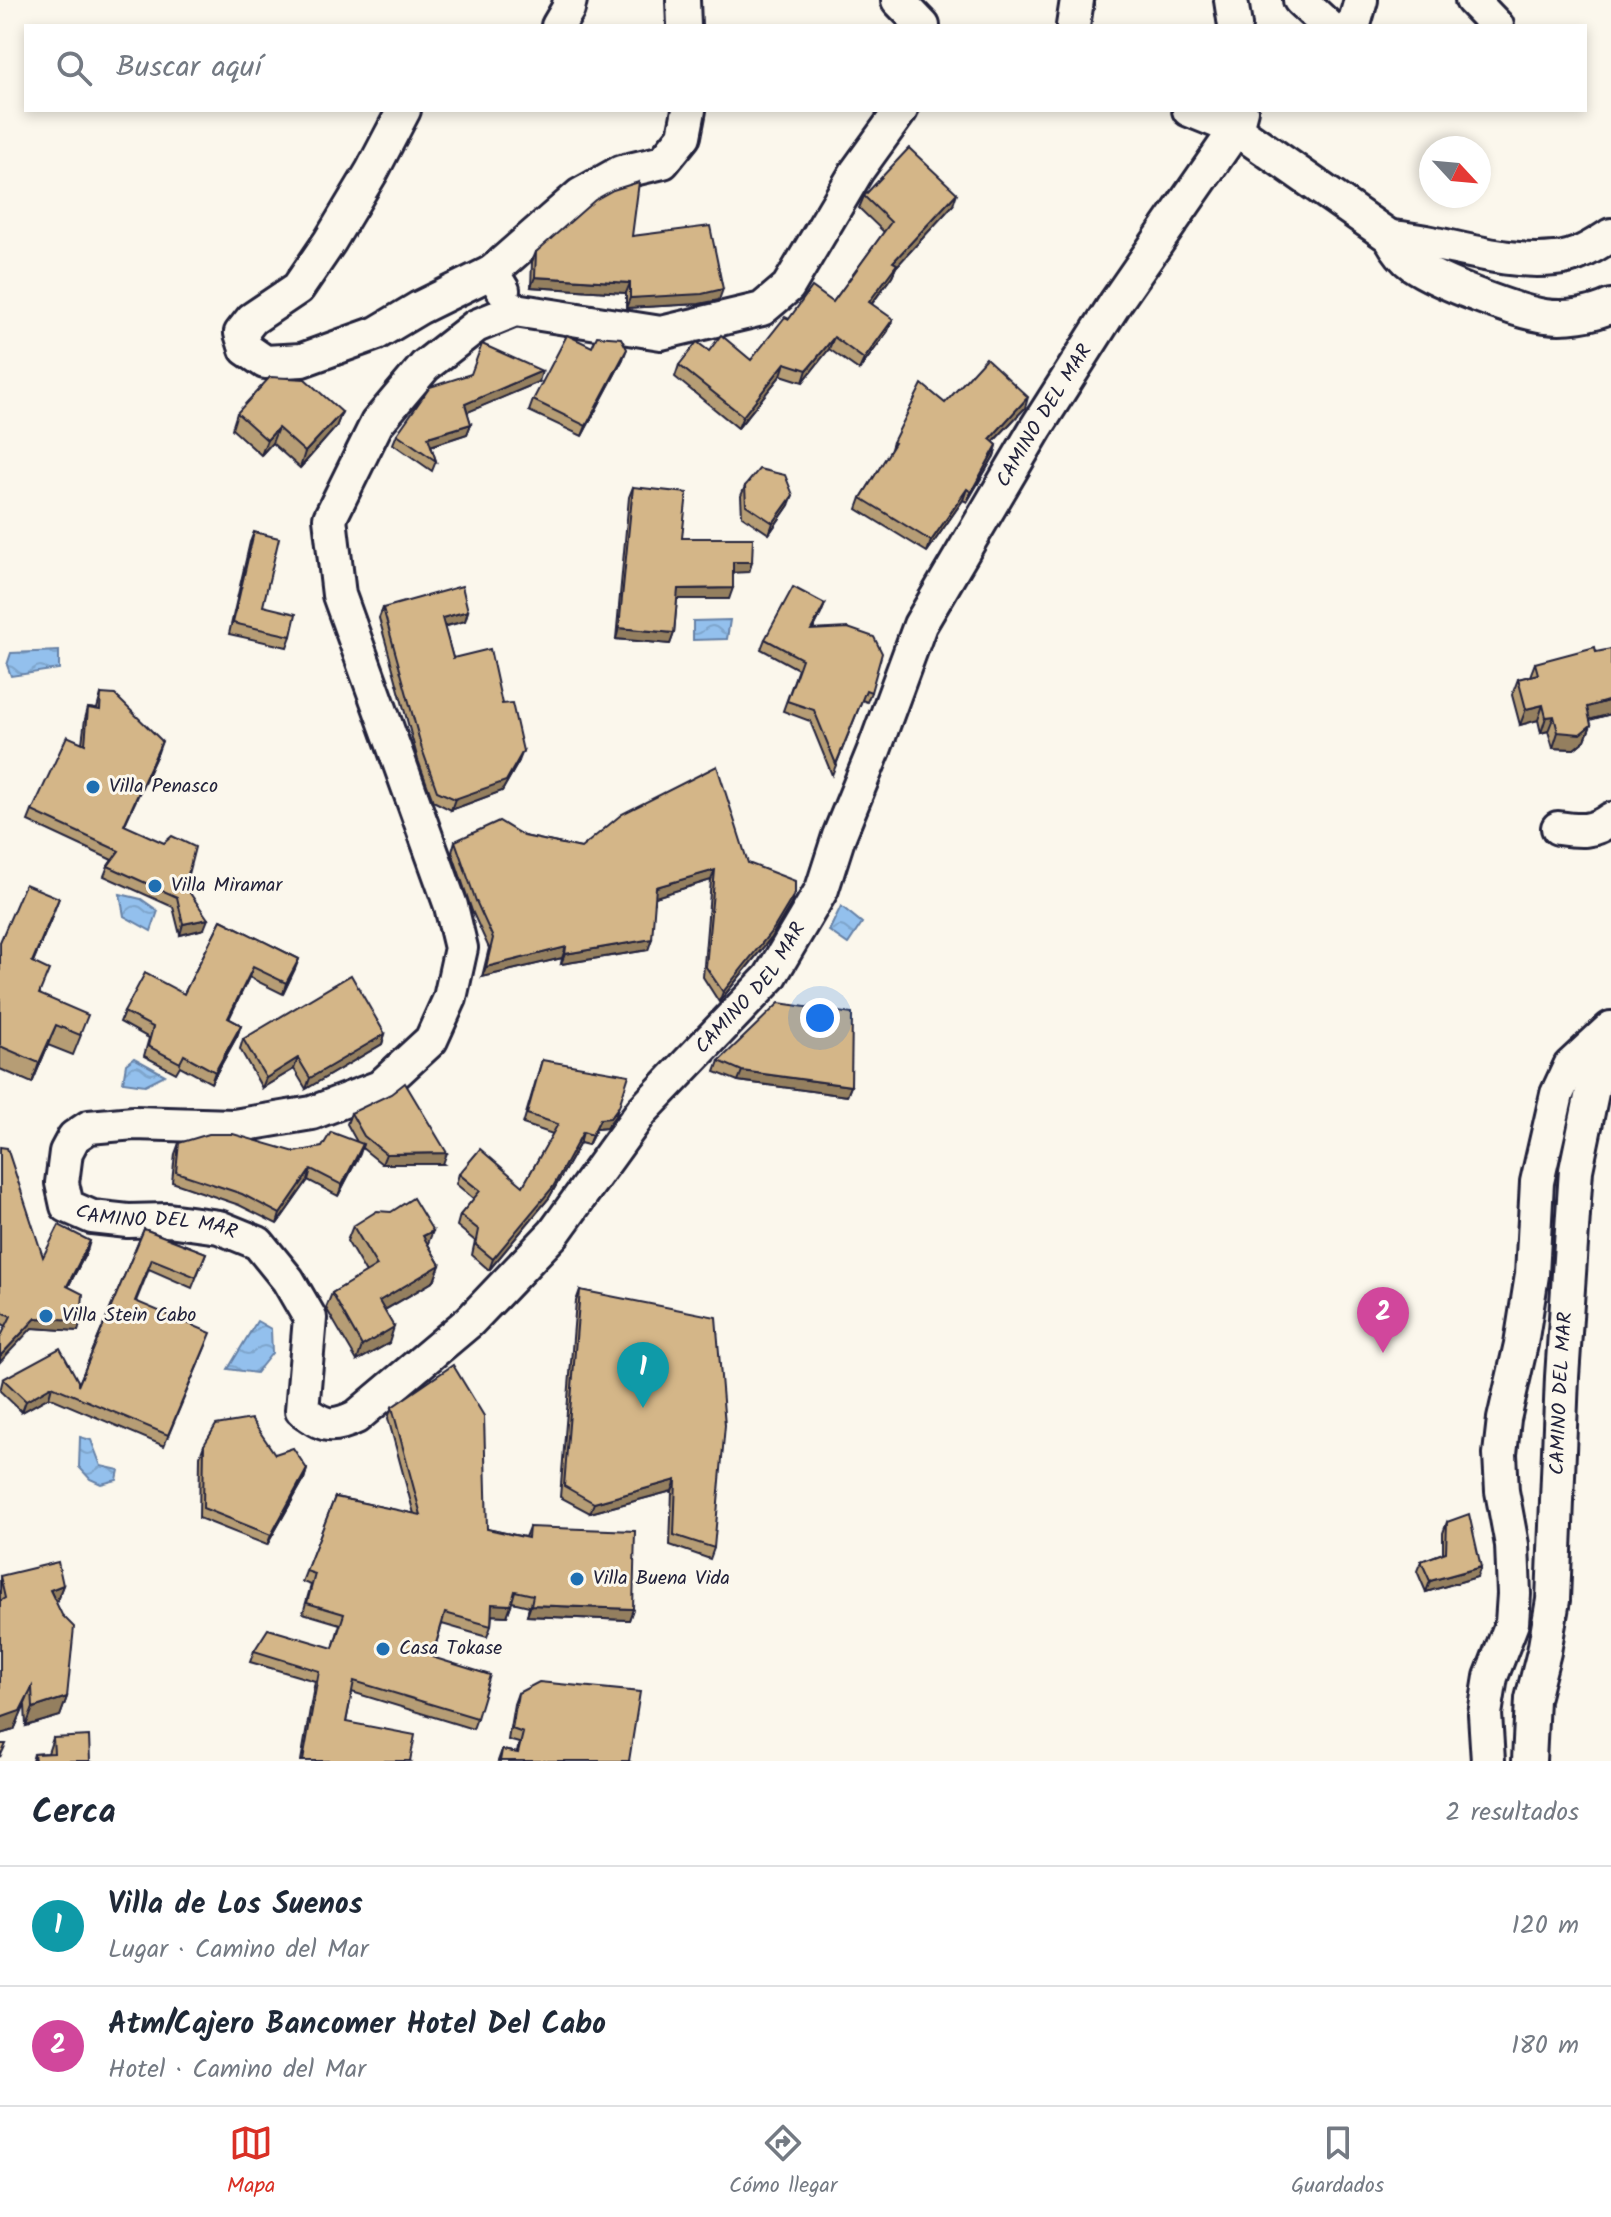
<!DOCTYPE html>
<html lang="es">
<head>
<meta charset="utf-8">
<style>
  :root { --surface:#fff; --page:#f6f6f7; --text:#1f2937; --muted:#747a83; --line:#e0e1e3; --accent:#d93025 }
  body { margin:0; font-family:Kalam,sans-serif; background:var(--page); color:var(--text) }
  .compass { position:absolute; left:1419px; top:136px; width:72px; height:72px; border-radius:50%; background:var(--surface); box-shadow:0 4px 12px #0003; rotate:116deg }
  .you { position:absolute; left:820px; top:1018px; width:28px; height:28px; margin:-20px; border:6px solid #fff; border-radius:50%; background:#1a73e8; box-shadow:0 0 0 12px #1a73e833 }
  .badge { display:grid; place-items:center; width:52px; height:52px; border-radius:50%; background:var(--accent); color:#fff; font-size:26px; font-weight:700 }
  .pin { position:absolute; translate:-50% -66px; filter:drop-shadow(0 2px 4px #0008) }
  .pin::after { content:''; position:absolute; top:42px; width:28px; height:24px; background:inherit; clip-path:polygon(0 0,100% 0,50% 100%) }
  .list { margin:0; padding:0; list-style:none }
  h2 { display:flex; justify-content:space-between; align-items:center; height:104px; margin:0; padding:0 32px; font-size:34px }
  h2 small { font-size:26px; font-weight:400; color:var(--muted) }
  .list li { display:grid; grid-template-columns:52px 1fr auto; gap:24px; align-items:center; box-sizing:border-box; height:120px; padding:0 32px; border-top:2px solid var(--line) }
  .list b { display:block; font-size:30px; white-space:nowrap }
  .list p { margin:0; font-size:26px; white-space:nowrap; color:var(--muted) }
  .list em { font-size:26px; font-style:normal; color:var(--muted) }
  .icon { flex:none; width:44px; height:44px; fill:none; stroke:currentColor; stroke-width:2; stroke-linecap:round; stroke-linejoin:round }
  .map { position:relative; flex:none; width:1611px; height:1761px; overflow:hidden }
  .search { position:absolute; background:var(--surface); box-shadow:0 4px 12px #0003; left:24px; right:24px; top:24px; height:88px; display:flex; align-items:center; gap:20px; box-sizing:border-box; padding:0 28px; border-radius:0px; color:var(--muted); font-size:30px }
  .sheet { height:344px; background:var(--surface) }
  nav { display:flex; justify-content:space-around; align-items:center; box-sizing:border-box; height:112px; border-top:2px solid var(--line); background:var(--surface); font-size:22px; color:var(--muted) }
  nav a { display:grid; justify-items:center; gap:4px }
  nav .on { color:var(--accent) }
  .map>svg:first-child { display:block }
  .water { fill:url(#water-waves); stroke:#6681a6; stroke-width:2 }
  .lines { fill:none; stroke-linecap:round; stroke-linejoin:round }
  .minor-casing { stroke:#22223b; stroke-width:38 }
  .minor { stroke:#fbf7ec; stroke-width:32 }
  .wall { fill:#b69d75; stroke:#22223b; stroke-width:2 }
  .shaded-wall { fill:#947f5f; stroke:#22223b; stroke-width:2 }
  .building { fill:#d4b688; stroke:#22223b; stroke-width:2 }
  .poi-dot { fill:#1f6fb2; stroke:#fbf7ec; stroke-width:3 }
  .labels { text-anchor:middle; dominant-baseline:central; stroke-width:6; stroke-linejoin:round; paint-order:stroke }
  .street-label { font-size:20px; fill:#22223b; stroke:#fbf7ec }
  .poi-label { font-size:20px; fill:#22223b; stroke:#fbf7ec; text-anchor:start }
</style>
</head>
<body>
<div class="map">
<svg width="1611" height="1761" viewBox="0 0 1611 1761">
  <defs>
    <pattern id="water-waves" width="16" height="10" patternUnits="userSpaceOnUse" patternTransform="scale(2)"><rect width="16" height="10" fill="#93c0ed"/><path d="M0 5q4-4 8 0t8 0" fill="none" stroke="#7ea5cc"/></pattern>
  </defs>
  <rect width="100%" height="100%" fill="#fbf7ec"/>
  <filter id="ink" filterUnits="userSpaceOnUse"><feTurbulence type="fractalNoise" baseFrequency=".0125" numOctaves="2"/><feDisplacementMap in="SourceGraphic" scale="16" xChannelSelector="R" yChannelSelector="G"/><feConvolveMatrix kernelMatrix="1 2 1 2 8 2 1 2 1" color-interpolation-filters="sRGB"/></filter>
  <g filter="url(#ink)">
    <g class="water">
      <polygon points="730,620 727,639 693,640 693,621"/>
      <polygon points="59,651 59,669 11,676 7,665 11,653"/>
      <polygon points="120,894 141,899 158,911 151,931 124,916"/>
      <polygon points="841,906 862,923 848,944 829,931"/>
      <polygon points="134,1058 165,1075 145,1085 123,1082 126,1064"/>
      <polygon points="257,1321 271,1329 272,1353 256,1373 228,1369"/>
      <polygon points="80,1437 91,1440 101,1466 119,1470 117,1480 101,1484 90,1479 79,1467"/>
    </g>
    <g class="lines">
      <g class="minor-casing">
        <g id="minor">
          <polyline points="683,0 684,26"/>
          <polyline points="898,0 923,26"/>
          <polyline points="1231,0 1235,26"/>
          <polyline points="1300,0 1328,26"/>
          <polyline points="1472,0 1497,26"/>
          <polyline points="558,26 568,9 570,0"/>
          <polyline points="1073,26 1077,0"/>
          <polyline points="1350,26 1355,21 1361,0"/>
          <polyline points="404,110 372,171 330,241 298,288 252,319 241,333 246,349 265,362 302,360 377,333 419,308 492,272"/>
          <path id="s1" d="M901,110L857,171L788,287L762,309L661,333L515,310L476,326L425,366L377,423L330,518L339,595L451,906L461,948L450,998L431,1040L380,1087L312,1113L234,1126L134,1123L89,1127L74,1137L66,1152L62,1183L67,1206L92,1217L128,1221L168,1220L219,1227L258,1243L288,1280L310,1318L302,1410C324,1426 331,1429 356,1417L470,1321L554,1233L642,1111L770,977L822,889L839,836L874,750L920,625L1036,428L1116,302L1236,129L1241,110"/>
          <path d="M1189,110L1236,129L1390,237C1396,248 1403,258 1413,265C1438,282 1516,312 1545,316C1566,319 1592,315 1611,306"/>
          <path d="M1390,237C1445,241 1500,265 1555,259C1576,258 1594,246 1611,235"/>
          <polyline points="503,290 492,272 580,195 621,172 663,162 684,136 689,110"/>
          <path d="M1558,828C1579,831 1593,833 1611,819"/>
          <polyline points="1488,1761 1485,1714 1491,1677 1512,1623 1514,1594 1512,1545 1502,1491 1500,1454 1504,1419 1521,1344 1532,1275 1537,1182 1557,1094 1570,1066 1611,1028"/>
          <path id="s2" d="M1529,1761L1532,1699L1544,1652L1553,1600L1562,1377L1576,1170L1595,1078L1610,1032"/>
        </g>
      </g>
      <use href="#minor" class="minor"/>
    </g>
    <g class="wall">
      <polygon points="864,196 953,205 896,267 892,276 872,304 888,331 859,370 829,349 803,382 781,375 738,428 675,377 679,365 709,351 751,360 789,319 833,302 884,232 859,208"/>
      <polygon points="632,236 719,300 699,304 626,308 626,293 531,287 532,262 536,252"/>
      <polygon points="592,347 623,359 582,436 529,411 533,400"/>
      <polygon points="471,374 539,382 467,412 471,424 467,434 431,446 436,461 432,471 393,444 397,434"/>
      <polygon points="945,403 1025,408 993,442 997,445 994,456 967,502 963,500 927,552 857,509 861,498 890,452 893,442"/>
      <polygon points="342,412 336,427 300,468 272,443 261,455 232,429 237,413"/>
      <polygon points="745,486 789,505 769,534 742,516 741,496"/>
      <polygon points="633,487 682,538 752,562 749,572 733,572 729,599 677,599 674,633 670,644 616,639 629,497"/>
      <polygon points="254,532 263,606 291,636 287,647 229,634 250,542"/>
      <polygon points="825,604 813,630 871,692 867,702 862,700 832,775 810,721 783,711 798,669 761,649 765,639"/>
      <polygon points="383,608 468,611 465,621 444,627 453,658 502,704 519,761 502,791 451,810 433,801 418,760 379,618"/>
      <polygon points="1535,663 1611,714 1590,720 1591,725 1585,740 1574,749 1553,748 1548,731 1541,733 1538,720 1520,725 1512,695 1518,679 1530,676"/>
      <polygon points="101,694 158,752 124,825 185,886 204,929 180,935 173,907 104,876 108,866 112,860 28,821 32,811 82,743 85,719 88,708 97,709"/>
      <polygon points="524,836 581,848 748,863 791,904 770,939 719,1002 703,977 711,880 655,897 648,950 561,964 562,958 482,977 489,948 472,911 452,852 455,841"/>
      <polygon points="51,919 33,962 40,994 81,1035 73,1055 48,1045 32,1083 0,1069 0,942"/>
      <polygon points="221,920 299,959 283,994 249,977 229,1019 241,1025 237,1036 211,1083 180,1066 176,1073 144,1056 149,1038 120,1022 124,1012 184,994"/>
      <polygon points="385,1034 382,1044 306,1089 294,1069 262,1088 240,1049 243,1039"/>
      <polygon points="542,1060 615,1116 606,1128 596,1129 588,1145 580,1143 549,1198 489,1270 472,1255 475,1241 457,1226 460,1215 474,1199 456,1184 459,1174 523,1186 553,1134 523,1124"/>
      <polygon points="719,1061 851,1086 847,1096 738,1081 715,1072"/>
      <polygon points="351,1113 443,1164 382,1164 362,1148 338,1196 308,1180 277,1224 239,1205 172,1182 175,1154 179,1143 295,1152 357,1142 347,1124"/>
      <polygon points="0,1147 43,1257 87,1251 68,1287 81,1320 78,1331 6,1326 0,1323"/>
      <polygon points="353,1226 428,1244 440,1265 434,1281 385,1310 389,1343 357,1361 326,1308 332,1293 366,1273 347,1241"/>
      <polygon points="144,1229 206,1253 192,1288 149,1269 136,1301 207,1343 164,1446 49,1397 22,1412 0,1391 3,1379 78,1386"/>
      <polygon points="580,1290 714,1548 710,1559 670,1545 672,1491 590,1513 560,1497 576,1301"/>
      <polygon points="392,1407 487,1529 525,1537 529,1527 633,1609 629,1620 527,1616 529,1606 512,1602 507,1616 492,1615 491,1626 487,1637 442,1624 432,1657 477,1718 473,1729 352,1692 346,1722 410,1761 301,1761 315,1681 250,1662 254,1651 333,1648 340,1624 303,1613 311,1585 302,1582 335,1497 414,1514 388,1418"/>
      <polygon points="204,1445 275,1454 307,1469 304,1479 267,1545 199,1518 200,1456"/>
      <polygon points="1447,1522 1477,1577 1426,1592 1417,1571 1421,1561 1443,1553 1443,1533"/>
      <polygon points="0,1576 63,1585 56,1603 67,1697 60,1716 26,1726 25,1705 14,1730 0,1734"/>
      <polygon points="518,1693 629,1761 498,1761 502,1750 517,1753 519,1743 508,1740 514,1704"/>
      <polygon points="53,1738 90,1761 32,1761 34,1754 48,1753"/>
    </g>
    <g class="shaded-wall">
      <polygon points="957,193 953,205 896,267 892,276 864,314 869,302 893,262"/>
      <polygon points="535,277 630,283 626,293 531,287"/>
      <polygon points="723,289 719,300 699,304 626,308 630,298"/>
      <polygon points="893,319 888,331 859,370 864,359"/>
      <polygon points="834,337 829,349 803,382 807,370"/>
      <polygon points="627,349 623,359 582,436 586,426"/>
      <polygon points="785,363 781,375 738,428 743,416"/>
      <polygon points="542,371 539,382 461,415 465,404"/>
      <polygon points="1028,397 1025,408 986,449 990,439"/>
      <polygon points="342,412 336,427 300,468 305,452"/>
      <polygon points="471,424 467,434 424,448 428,437"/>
      <polygon points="278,428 272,443 261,455 267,440"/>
      <polygon points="997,445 994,456 967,502 971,492"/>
      <polygon points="967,489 963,500 927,552 931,541"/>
      <polygon points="793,495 789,505 769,534 773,523"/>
      <polygon points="733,562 752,562 749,572 729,573"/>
      <polygon points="733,588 729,599 675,599 678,589"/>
      <polygon points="825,604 821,614 807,640 811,630"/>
      <polygon points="468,611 465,621 438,628 442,618"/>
      <polygon points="619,628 674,633 670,644 616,639"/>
      <polygon points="1611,700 1611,714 1581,722 1587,707"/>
      <polygon points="1543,705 1538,720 1520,725 1526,709"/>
      <polygon points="1554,716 1548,731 1541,733 1546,717"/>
      <polygon points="1591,725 1585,740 1574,749 1553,748 1558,732"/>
      <polygon points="162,741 158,752 120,835 124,825"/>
      <polygon points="523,751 519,761 502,791 451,810 455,799"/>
      <polygon points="715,870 711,880 652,898 656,887"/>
      <polygon points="795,893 791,904 770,939 719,1002 723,992"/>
      <polygon points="59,898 51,919 24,982 32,962"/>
      <polygon points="208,919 204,929 180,935 183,924"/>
      <polygon points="652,939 648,950 561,964 565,954"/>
      <polygon points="566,947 562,958 482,977 486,967"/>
      <polygon points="299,959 295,969 283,994 286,983"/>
      <polygon points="253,967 249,977 224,1028 228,1018"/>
      <polygon points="56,1025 48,1045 32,1083 39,1063"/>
      <polygon points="241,1025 237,1036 211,1083 215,1072"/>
      <polygon points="385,1034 382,1044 306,1089 310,1078"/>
      <polygon points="298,1058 294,1069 262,1088 266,1078"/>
      <polygon points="742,1071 851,1086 847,1096 738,1081"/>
      <polygon points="619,1106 615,1116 606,1128 596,1129 588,1145 592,1135 600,1119"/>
      <polygon points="583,1132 580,1143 549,1198 489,1270 493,1259"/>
      <polygon points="363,1144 360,1154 338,1196 342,1185"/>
      <polygon points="447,1153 443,1164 382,1164 386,1154"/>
      <polygon points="311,1169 308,1180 277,1224 280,1214"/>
      <polygon points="433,1231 427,1246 423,1236"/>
      <polygon points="90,1241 87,1251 63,1296 67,1286"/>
      <polygon points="440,1265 434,1281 374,1316 379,1301"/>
      <polygon points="36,1318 81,1320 78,1331 32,1328 0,1362 0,1356"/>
      <polygon points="394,1327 389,1343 357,1361 362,1346"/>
      <polygon points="52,1386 49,1397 22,1412 26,1401"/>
      <polygon points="307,1469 304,1479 267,1545 271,1535"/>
      <polygon points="676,1480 672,1491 590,1513 594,1503"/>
      <polygon points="1481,1567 1477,1577 1426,1592 1430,1581"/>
      <polygon points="63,1585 56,1603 50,1590"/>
      <polygon points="492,1604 511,1605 507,1616 488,1615"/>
      <polygon points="531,1605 633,1609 629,1620 527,1616"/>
      <polygon points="32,1687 14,1730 0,1734 0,1718"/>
      <polygon points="67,1697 60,1716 26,1726 33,1708"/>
    </g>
    <g class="building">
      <polygon points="909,148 957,193 893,262 897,264 869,302 893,319 864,359 834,337 807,370 785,363 743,416 679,365 697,342 709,351 721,335 751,360 785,317 789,319 812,287 833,302 891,222 864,196"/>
      <polygon points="639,182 632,236 710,226 723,289 702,294 630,298 630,283 535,277 536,252 595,200 613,190"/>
      <polygon points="567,335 592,347 597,336 621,338 627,349 586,426 533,400"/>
      <polygon points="482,344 542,371 465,404 471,424 428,437 436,461 397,434 430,387 471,374"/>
      <polygon points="986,358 1028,397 990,439 997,445 971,492 967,489 931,541 861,498 895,443 893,442 922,384 945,403"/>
      <polygon points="270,377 305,379 342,412 305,452 278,428 267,440 237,413"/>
      <polygon points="759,469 785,475 793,495 773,523 746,505 745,486"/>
      <polygon points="633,487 687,493 682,538 753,538 752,562 733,562 733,588 678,589 674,633 619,628"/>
      <polygon points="254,532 279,538 263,606 296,614 291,636 233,623"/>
      <polygon points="462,586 468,611 442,618 453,658 490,649 502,704 512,703 523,751 506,781 455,799 437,791 422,749 383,608"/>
      <polygon points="793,587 825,604 811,630 848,628 874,637 882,653 871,692 866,690 836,764 814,710 787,701 802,659 765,639"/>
      <polygon points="1595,647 1596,652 1611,649 1611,700 1587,707 1591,725 1580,734 1558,732 1554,716 1546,717 1543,705 1526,709 1518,679 1538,674 1535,663"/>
      <polygon points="101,694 115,695 162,741 124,825 164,843 172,836 195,847 185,886 208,919 183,924 177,897 108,866 119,851 32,811 67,736 85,744 88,708 100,710"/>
      <polygon points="717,766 748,863 795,881 795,893 774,928 723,992 706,967 715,870 656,887 652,939 565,954 566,947 486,967 493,938 476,901 455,841 499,821 524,836 581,848 622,814"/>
      <polygon points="25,884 59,898 32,962 49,970 39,994 88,1015 80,1035 56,1025 39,1063 0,1046 0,942"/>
      <polygon points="221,920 299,959 286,983 253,967 228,1018 241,1025 215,1072 184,1055 180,1063 148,1046 153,1027 124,1012 145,973 184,994"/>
      <polygon points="351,975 385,1034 310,1078 298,1058 266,1078 243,1039"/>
      <polygon points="779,1003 852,1014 851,1086 742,1071 719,1061"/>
      <polygon points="542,1060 629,1075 619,1106 610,1118 600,1119 592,1135 583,1132 553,1187 493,1259 476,1245 479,1230 460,1215 480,1191 459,1174 480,1149 523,1186 558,1124 527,1114"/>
      <polygon points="405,1083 447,1153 386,1154 364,1136 351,1113 391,1094"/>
      <polygon points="331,1132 363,1144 342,1185 311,1169 280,1214 242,1194 176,1172 179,1143 209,1134 233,1134 295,1152 322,1147"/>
      <polygon points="0,1147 7,1148 43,1257 59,1225 90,1241 67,1286 83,1294 81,1320 36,1318 0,1356 0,1338 11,1316 0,1311"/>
      <polygon points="413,1198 433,1231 423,1236 440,1265 379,1301 394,1327 362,1346 332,1293 377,1266 353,1226 377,1211 391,1212"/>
      <polygon points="144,1229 206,1253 196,1277 152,1259 135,1301 211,1333 168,1435 52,1386 26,1401 3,1379 60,1348 78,1381 78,1386 104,1324 109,1321 109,1312"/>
      <polygon points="580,1290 716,1317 725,1425 714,1548 674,1535 676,1480 594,1503 564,1486"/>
      <polygon points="453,1365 484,1416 487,1529 528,1538 529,1527 635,1531 633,1609 531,1605 533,1595 515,1591 511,1605 492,1604 491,1626 445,1613 432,1657 490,1675 477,1718 354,1681 346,1722 415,1735 410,1761 303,1761 319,1671 254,1651 268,1629 333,1648 344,1614 307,1603 315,1574 306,1571 335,1497 421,1515 392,1407"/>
      <polygon points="251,1419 275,1454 293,1448 307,1469 271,1535 203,1508 204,1445 216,1425"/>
      <polygon points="1469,1514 1481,1567 1430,1581 1421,1561 1446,1552 1447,1522"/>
      <polygon points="58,1562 63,1585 50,1590 62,1615 74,1627 67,1697 33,1708 32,1687 20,1711 0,1718 0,1601 5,1598 0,1576"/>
      <polygon points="539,1682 640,1692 629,1761 500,1761 502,1750 518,1753 523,1733 512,1729 518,1693"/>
      <polygon points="89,1736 90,1761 35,1761 34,1754 54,1753 53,1738"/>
      <polygon points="0,1744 6,1744 0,1757"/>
    </g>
  </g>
  <g class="poi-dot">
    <circle cx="93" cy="787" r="8"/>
    <circle cx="155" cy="886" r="8"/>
    <circle cx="46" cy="1316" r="8"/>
    <circle cx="577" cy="1579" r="8"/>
    <circle cx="383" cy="1649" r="8"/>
  </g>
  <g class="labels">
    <g class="street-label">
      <text stroke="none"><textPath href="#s1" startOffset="3462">CAMINO DEL MAR</textPath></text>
      <text stroke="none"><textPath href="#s1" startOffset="2814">CAMINO DEL MAR</textPath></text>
      <text stroke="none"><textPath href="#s1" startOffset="1880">CAMINO DEL MAR</textPath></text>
      <text stroke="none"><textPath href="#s2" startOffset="370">CAMINO DEL MAR</textPath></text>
    </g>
    <g class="poi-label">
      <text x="109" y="787">Villa Penasco</text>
      <text x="171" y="886">Villa Miramar</text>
      <text x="62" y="1316">Villa Stein Cabo</text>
      <text x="593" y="1579">Villa Buena Vida</text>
      <text x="399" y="1649">Casa Tokase</text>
    </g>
  </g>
</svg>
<svg class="compass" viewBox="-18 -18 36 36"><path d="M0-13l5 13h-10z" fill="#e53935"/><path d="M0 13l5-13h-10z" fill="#747a83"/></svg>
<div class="you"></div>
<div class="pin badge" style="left:643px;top:1408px;background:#0f9aa8">1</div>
<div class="pin badge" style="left:1383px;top:1353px;background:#d1479c">2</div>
<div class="search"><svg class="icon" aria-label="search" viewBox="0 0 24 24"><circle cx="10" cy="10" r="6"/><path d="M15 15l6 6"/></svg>Buscar aquí</div>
</div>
<section class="sheet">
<h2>Cerca<small>2 resultados</small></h2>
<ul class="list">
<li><span class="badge" style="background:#0f9aa8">1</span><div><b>Villa de Los Suenos</b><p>Lugar · Camino del Mar</p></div><em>120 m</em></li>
<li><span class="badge" style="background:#d1479c">2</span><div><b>Atm/Cajero Bancomer Hotel Del Cabo</b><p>Hotel · Camino del Mar</p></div><em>180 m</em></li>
</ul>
</section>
<nav>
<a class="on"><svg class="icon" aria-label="map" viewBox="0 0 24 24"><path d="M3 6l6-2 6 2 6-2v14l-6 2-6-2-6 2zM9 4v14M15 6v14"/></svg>Mapa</a>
<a><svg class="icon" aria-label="directions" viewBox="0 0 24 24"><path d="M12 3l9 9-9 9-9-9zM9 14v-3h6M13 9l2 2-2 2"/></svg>Cómo llegar</a>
<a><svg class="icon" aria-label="saved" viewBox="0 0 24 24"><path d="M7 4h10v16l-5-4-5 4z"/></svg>Guardados</a>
</nav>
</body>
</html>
